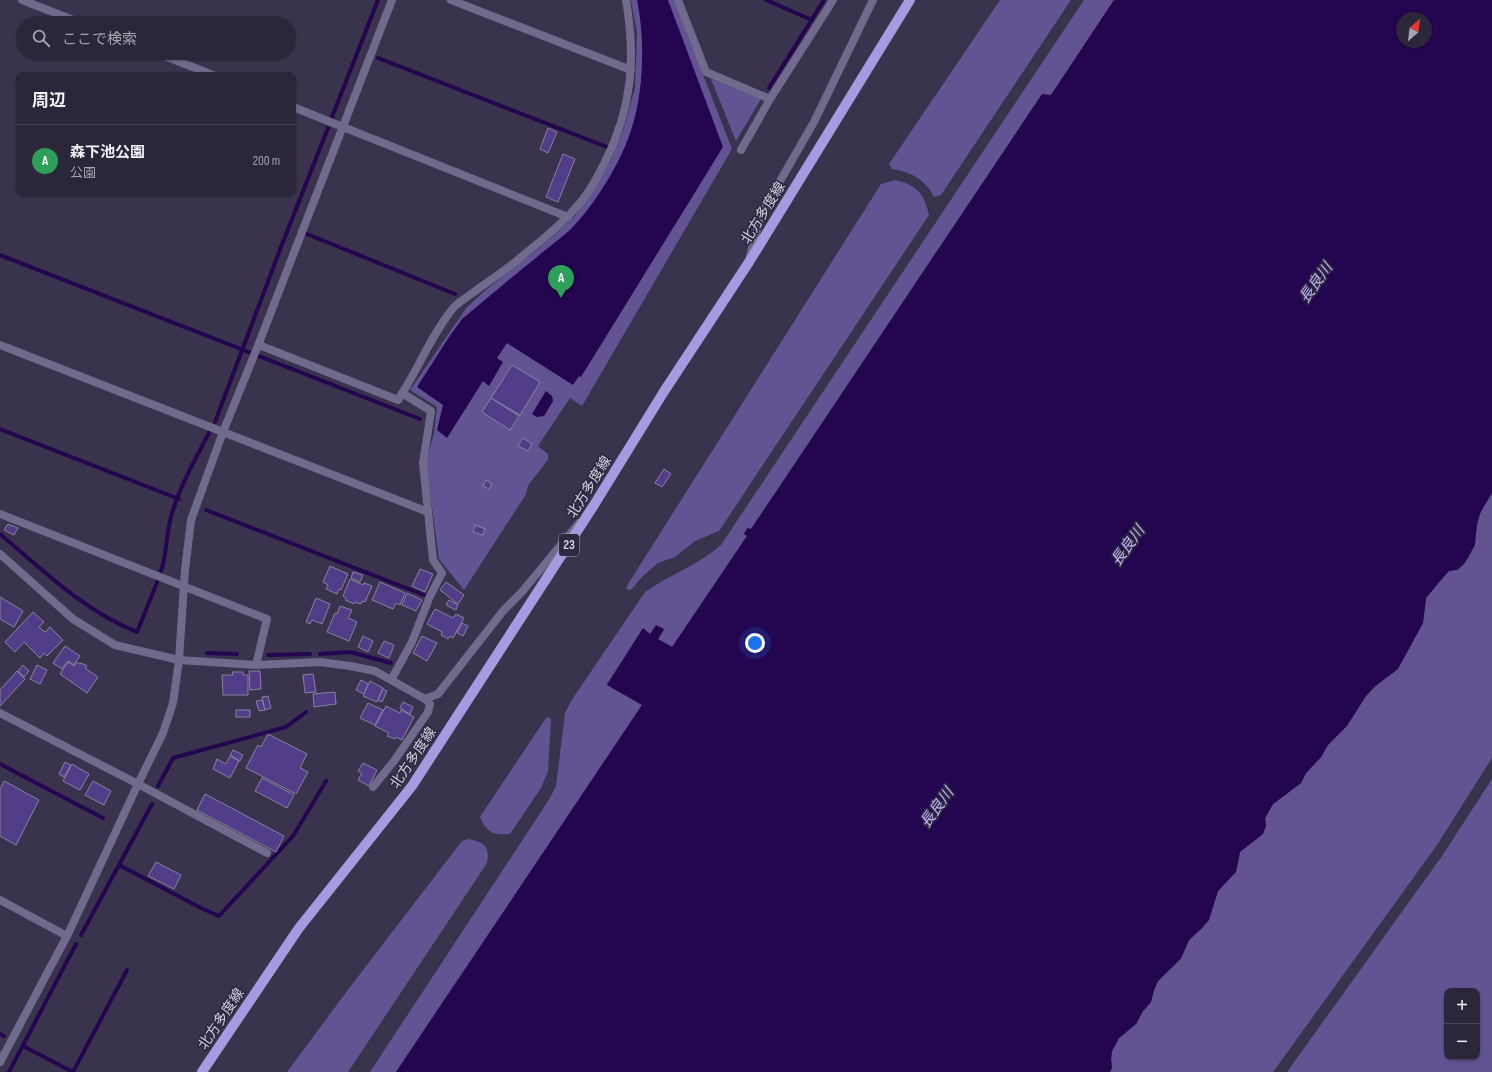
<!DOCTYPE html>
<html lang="ja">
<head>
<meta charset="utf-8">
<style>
  :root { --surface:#2b263a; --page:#332e42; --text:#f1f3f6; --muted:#a6a5af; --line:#474354; --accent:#1a73e8 }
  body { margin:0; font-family:"Sofia Sans Condensed","Noto Sans JP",sans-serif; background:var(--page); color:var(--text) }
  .controls { position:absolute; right:12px; bottom:12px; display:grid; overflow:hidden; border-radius:8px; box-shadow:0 1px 3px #0004 }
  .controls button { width:36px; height:36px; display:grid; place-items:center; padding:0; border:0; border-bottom:1px solid var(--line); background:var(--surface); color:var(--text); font:20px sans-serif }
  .compass { position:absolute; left:1396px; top:12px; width:36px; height:36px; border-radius:50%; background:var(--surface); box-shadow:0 1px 3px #0004; rotate:28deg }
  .you { position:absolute; left:755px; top:643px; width:14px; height:14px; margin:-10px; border:3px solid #fff; border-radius:50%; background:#1a73e8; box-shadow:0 0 0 6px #1a73e833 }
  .badge { display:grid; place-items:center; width:26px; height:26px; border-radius:50%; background:var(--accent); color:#fff; font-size:13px; font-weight:700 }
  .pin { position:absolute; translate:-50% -33px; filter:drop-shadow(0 1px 2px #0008) }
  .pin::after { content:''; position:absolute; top:21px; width:14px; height:12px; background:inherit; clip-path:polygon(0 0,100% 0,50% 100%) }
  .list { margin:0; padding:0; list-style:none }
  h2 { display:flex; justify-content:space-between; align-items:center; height:52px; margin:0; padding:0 16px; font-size:17px }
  h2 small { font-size:13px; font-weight:400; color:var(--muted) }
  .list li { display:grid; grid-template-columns:26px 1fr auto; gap:12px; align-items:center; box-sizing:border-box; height:72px; padding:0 16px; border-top:1px solid var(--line) }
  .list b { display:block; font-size:15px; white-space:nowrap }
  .list p { margin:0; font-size:13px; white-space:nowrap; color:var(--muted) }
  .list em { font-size:13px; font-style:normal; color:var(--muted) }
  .icon { flex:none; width:22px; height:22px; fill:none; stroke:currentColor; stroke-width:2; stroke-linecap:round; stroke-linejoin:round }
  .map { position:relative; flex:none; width:1492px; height:1072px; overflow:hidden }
  .search { position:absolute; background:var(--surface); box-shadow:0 1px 3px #0004; left:16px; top:16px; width:280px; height:44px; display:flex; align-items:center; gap:10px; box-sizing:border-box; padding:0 14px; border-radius:22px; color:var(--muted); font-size:15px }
  .panel { position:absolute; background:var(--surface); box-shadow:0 1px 3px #0004; left:16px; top:72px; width:280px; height:124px; border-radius:8px }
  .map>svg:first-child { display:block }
  .green { fill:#625393; fill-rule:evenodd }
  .water { fill:#240550; fill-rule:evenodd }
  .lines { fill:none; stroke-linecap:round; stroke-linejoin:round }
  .stream { stroke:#240550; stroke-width:4 }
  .building { fill:#513d88; stroke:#8882a0 }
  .minor { stroke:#706a8d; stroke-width:8 }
  .tertiary { stroke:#706a8d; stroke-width:8 }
  .primary { stroke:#a89ae1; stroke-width:10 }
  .labels { text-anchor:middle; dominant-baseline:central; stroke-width:3.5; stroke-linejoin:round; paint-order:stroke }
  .shield { fill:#2e2942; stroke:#a4a0b3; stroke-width:1 }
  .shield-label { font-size:13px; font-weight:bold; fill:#d6d3e3 }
  .street-label { font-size:14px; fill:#d6d3e3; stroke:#2e2942 }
  .water-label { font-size:15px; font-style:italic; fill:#c2b6f6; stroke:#2e2942 }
</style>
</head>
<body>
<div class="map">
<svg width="1492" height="1072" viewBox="0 0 1492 1072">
  <rect width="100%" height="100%" fill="#39334d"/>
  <g class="green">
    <polygon points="631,0 674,0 732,149 582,406 570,398 538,446 548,454 548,460 529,484 525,496 464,590 439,559 426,463 434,433 437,407 410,390 467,307 487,289 538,249 573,218 595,188 612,157 624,128 635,88 637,33"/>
    <path d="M1000,0H1071L941,195L934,197C925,179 911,172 892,169L889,164Z"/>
    <path d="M1084,0H1114L1051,95L751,529L747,528L744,534L747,536L672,648L658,639L664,630L650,634L643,629L607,684L642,705L396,1072H370L550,798L556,786L565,713L571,701L645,592C669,575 698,565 721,545Z"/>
    <polygon points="711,79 761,99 736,141"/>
    <path d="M895,180C917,185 924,193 929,215L719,531L695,541L675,557L658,563L643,576L631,590L626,589L628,584L881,184Z"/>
    <path d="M1492,493V758L1437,845L1273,1072H1110L1112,1068L1111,1059L1112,1051L1119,1038L1136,1024L1143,1011L1151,1002L1154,990L1158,981L1181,959L1189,940L1202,928L1213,906L1218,891L1227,881L1238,863L1240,852L1266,826L1265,818L1273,804L1301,783L1306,773L1321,757L1328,745L1366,696L1384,678L1415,636L1423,623L1426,598L1449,571C1477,566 1473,536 1480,515C1482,507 1488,500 1492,493Z"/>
    <path d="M550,717L551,720L548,771L541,788L510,834C494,836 486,832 480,817L546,718Z"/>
    <path d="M1492,779V1072H1287L1442,856ZM1447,991H1477V1057H1447Z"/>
    <path d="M469,839C485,843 490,846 487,863L348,1072H287L350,987L462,841Z"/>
  </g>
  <g class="water">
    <path d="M637,0H668L723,147L581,377L579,376L573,385L507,343L497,358L503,362L489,386L483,381L447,438L437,430L443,405L417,387L449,337L462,319C487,298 512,277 537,257C548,247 562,238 572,228C596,203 623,159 632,127C644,89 645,38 637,0Z"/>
    <path d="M1114,0H1492V493L1480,513L1477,523L1475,545L1469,555L1464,564L1457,570L1449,571L1444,576L1426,598L1423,623L1398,669L1374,687L1366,696L1347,726L1328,745L1321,757L1306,773L1301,783L1273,804L1265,818L1266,826L1263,834L1240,852L1236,872L1218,891L1209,920L1202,928L1189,940L1181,958L1158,981L1154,990L1151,1002L1143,1011L1136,1024L1119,1038L1112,1051L1111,1059L1112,1068L1110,1072H396L642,705L607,685L643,628L650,634L656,625L664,629L658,639L672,647L747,536L744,534L748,528L751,529L1042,94L1051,95ZM1402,18H1426V42H1402Z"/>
    <polygon points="546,391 552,396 553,401 544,416 537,417 532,414"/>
  </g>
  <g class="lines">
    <g class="stream">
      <polyline points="766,0 812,20"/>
      <polyline points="378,58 607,147"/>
      <polyline points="769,88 824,0"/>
      <polyline points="332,117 378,0"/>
      <polyline points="307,234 455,294"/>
      <polyline points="0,255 420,419"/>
      <polyline points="215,422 281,247 328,128"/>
      <polyline points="0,429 179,499"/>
      <polyline points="206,510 424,595"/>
      <path d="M0,534C43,570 84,611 137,632L158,580"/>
      <path d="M161,571C167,554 166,534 171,517C179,487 195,460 209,433"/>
      <polyline points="207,653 237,654"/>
      <polyline points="320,654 350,652 391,663"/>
      <polyline points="268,655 310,654"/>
      <polyline points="0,764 103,818"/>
      <polyline points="158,786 173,758 286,727 306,712"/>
      <polyline points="119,865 201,908 219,916 293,836 326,781"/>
      <polyline points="81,935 152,804"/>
      <polyline points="0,1034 4,1036"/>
      <polyline points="23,1046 73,1072 127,970"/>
      <polyline points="9,1072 76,944"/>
    </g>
  </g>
  <g class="building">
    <polygon points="548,128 557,132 548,153 540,149"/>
    <polygon points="563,154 575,159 558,202 546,197"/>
    <polygon points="512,365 540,382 520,415 491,398"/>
    <polygon points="491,398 519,416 510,430 482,412"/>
    <polygon points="523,438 532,444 528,451 518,446"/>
    <polygon points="664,469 671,474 662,487 655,483"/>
    <polygon points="486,480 492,484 489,489 483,486"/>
    <polygon points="8,524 18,528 14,535 4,530"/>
    <polygon points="475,525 485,529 483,535 473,532"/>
    <polygon points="330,566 348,574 341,590 339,589 337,594 326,589 328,585 323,582"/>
    <polygon points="420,569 433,574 425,592 412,586"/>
    <polygon points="353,572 363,575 360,582 351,578"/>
    <polygon points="350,579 363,585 364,583 372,586 365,602 362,601 361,604 355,602 354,604 345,600 346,598 343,596"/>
    <polygon points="380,582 405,593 400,605 396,603 393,609 372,600"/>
    <polygon points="446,582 464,595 458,604 440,590"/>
    <polygon points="407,593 422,600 416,611 402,605"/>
    <polygon points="0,597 23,611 14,627 0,619"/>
    <polygon points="316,598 330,604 322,624 312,620 310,624 306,622"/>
    <polygon points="449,600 458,605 456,610 446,605"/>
    <polygon points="340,606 352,610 348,618 357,622 349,641 327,632 335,613 337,614"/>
    <polygon points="435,609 453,618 456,614 464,618 453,638 450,636 448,639 441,635 442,632 427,624"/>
    <polygon points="33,612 44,622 39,627 45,632 50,627 63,640 47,656 44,653 40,658 24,642 15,652 5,642"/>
    <polygon points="462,623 468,626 463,636 457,633"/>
    <polygon points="363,636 373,641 368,652 358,647"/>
    <polygon points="422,636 437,643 427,661 413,653"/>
    <polygon points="384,641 394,645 389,658 378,653"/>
    <polygon points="65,646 80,656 74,665 68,661 62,669 53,663"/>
    <polygon points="68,662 74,666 76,662 80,664 81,663 87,666 85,668 98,677 87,693 60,674"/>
    <polygon points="23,665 29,671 24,677 18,671"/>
    <polygon points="37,665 47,670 40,684 30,679"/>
    <polygon points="17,671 25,679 0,706 0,690"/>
    <polygon points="249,671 260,671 261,689 250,690"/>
    <polygon points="232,672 243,672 243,675 248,675 248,695 223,695 222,675 233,675"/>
    <polygon points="313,674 316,692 305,693 303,675"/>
    <polygon points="361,680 368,684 364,694 356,690"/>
    <polygon points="370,681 383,688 377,702 363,696"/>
    <polygon points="383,689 387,691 382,702 378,700"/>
    <polygon points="335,692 336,704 314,707 313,694"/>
    <polygon points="268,696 271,708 265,710 262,697"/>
    <polygon points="262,700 265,710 259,711 256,701"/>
    <polygon points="403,702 413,707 410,714 400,708"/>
    <polygon points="368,703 383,710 375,725 360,718"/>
    <polygon points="386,706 400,713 401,710 414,717 402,740 396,737 395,739 387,736 389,733 375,726"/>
    <rect x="236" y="710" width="14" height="7"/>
    <polygon points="268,734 307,754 300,768 308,772 296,794 246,768 258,745 261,747"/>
    <polygon points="233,750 243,755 240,761 230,755"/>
    <polygon points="230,756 239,761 230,778 213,769 217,759 226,764"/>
    <polygon points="65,762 71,765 64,777 59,774"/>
    <polygon points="363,763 377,770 369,786 358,780 362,773 358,771"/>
    <polygon points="72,764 89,774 80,790 63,781"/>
    <polygon points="262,778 294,795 287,808 255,791"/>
    <polygon points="4,781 39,800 16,845 0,836 0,789"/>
    <polygon points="93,781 111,791 104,805 85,795"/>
    <polygon points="205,794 284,836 276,852 197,810"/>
    <polygon points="156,862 181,875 174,889 148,876"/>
  </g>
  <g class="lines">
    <g class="minor">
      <polyline points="22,0 81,23"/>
      <polyline points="451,0 631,70"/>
      <polyline points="678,0 706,72 770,99"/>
      <polyline points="157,53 213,75"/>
      <polyline points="293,107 568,217"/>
      <polyline points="741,150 770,99 833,0"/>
      <polyline points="750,256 761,214 814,122 873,0"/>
      <polyline points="0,345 428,512"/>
      <path d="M259,345L398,400C418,370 431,335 454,307C459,302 466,298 471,294C487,282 505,271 520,258C542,240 566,221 584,198C592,187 599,174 605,162C632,108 636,59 626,0"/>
      <polyline points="0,514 267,619 256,665"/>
      <polyline points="179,660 256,665 320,662 350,666 375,671 425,699 438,694 503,611 521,593 579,523"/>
      <polyline points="391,680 412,642 430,596 442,573 433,560 423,463 431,411 402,393"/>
      <polyline points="0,713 138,784 267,853"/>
      <polyline points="373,787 394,761 428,712 430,704 425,699"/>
      <polyline points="0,900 67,936"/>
    </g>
    <g class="tertiary">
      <polyline points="0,554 73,619 115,645 179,660"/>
      <polyline points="0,1062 68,934 138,784 163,733 173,703 179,660 185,570 191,520 223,432 257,348 392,0"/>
    </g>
    <polyline class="primary" points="202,1072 299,928 412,786 594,505 663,393 749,262 910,0"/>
  </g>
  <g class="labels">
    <rect class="shield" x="559" y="534" width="20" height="22" rx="3"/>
    <g class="shield-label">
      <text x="569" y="545">23</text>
    </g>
    <g class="street-label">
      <text transform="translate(763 213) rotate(-58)">北方多度線</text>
      <text transform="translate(589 487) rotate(-58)">北方多度線</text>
      <text transform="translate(413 758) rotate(-56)">北方多度線</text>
      <text transform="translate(221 1019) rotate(-56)">北方多度線</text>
    </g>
    <g class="water-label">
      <text transform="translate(1316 283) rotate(-55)">長良川</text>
      <text transform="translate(1128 546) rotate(-54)">長良川</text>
      <text transform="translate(937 808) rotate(-54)">長良川</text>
    </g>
  </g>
</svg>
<div class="controls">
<button>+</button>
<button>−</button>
</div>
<svg class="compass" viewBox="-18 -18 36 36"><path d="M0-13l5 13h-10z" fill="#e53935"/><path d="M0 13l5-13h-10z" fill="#a6a5af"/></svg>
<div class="you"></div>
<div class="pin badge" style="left:561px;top:298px;background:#2e9e5b">A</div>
<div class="search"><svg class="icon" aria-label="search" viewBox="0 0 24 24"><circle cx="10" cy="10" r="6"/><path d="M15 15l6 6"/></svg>ここで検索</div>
<section class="panel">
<h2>周辺<small></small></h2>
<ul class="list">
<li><span class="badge" style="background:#2e9e5b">A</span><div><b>森下池公園</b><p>公園</p></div><em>200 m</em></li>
</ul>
</section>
</div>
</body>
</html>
